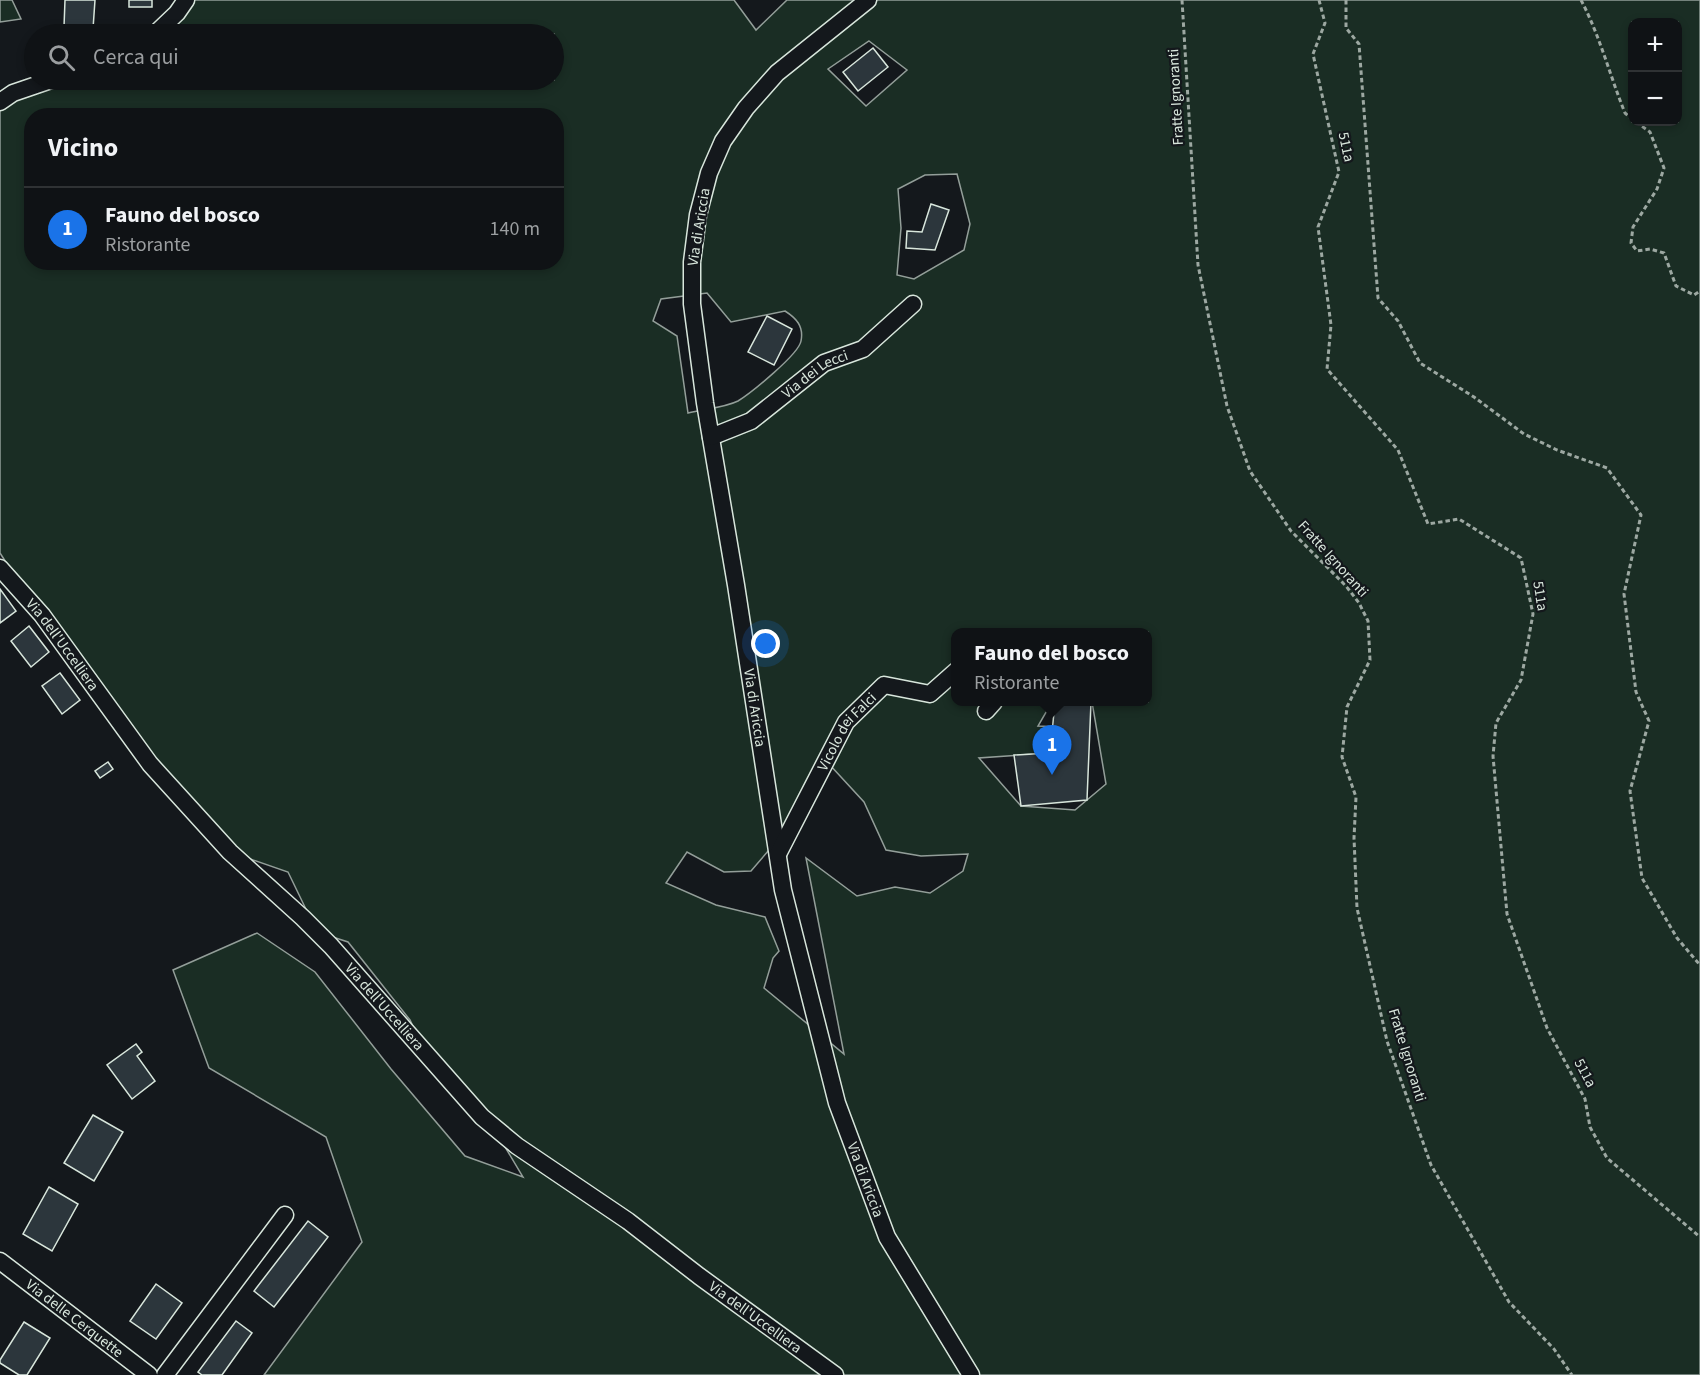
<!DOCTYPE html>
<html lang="it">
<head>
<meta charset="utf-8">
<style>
  :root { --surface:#0f1215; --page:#181b1e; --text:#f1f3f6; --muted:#9b9ea0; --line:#2f3234; --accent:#1a73e8 }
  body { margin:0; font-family:"Source Sans 3",sans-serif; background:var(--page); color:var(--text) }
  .controls { position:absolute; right:18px; top:18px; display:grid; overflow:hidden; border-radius:12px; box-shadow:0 3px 9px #0003 }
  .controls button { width:54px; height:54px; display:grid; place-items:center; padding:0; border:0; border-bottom:2px solid var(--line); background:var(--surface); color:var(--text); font:30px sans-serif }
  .you { position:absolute; left:766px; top:644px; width:21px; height:21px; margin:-15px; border:4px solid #fff; border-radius:50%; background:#1a73e8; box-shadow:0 0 0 9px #1a73e833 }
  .badge { display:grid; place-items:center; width:39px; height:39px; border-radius:50%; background:var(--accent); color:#fff; font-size:20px; font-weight:700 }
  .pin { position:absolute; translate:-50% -50px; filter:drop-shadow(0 2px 3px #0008) }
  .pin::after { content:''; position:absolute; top:32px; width:21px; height:18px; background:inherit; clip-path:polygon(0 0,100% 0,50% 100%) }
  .popup { position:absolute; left:951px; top:628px; width:201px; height:78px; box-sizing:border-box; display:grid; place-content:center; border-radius:12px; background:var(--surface); filter:drop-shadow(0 2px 4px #0005); font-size:20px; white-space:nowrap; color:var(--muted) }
  .popup b { font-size:22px; color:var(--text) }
  .popup::after { content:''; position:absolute; left:50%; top:100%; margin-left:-12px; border:12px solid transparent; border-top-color:var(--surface) }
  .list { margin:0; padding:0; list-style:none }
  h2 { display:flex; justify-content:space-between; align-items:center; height:78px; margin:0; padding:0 24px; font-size:26px }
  h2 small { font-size:20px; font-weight:400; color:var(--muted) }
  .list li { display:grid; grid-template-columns:39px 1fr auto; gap:18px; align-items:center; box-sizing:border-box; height:84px; padding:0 24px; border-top:2px solid var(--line) }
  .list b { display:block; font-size:22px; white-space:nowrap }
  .list p { margin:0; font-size:20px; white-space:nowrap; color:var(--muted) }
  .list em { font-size:20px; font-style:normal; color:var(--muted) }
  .icon { flex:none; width:33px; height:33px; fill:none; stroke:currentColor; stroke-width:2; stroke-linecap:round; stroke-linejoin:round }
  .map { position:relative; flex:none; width:1700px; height:1375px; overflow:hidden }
  .search { position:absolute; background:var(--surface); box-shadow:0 3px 9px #0003; left:24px; top:24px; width:540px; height:66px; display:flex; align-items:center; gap:15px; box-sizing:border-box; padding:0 21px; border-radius:33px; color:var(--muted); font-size:22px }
  .panel { position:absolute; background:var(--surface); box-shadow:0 3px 9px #0003; left:24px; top:108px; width:540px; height:162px; border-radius:24px }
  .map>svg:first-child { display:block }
  .green { fill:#1a2d24; stroke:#939e99; stroke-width:1.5; fill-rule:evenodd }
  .building { fill:#2c363c; stroke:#d8e6dc; stroke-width:1.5 }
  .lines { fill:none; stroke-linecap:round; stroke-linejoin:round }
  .minor-casing { stroke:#d8e6dc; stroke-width:19 }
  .path { stroke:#9da8a2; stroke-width:3; stroke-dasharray:4.5 3; stroke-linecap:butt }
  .minor { stroke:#14181c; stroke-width:16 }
  .labels { text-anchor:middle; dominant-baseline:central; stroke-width:4.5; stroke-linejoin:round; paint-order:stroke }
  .street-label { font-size:15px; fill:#d8e6dc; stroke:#14181c }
</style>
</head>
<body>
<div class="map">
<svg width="1700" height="1375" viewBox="0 0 1700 1375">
  <rect width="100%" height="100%" fill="#14181c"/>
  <g class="green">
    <polygon points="0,0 12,0 21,19 0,22"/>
    <path d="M186,0H734L756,30L787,0H1700V1375H264L362,1242L326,1137L209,1068L173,970L257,933L315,972L391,1069L465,1156L523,1177L480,1105L425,1053L410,1020L348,942L317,932L288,872L230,852L30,600L0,553V102L51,80H554V34H155ZM1632,22H1678V122H1632ZM869,41L907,70L866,106L828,69ZM32,116H556V262H32ZM957,174L970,224L964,250L914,279L897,275L901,228L898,189L925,175ZM707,293L731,322L785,311C796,318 804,326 801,341C799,354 751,393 738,401C724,408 703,409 688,413L677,336L653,321L661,299ZM956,632H1148V702H1092L1106,784L1075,810L1021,806L979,758L1077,751L1062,727L1038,726L1052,702H956ZM829,764L864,802L886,850L921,856L968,854L963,871L930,893L895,887L857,896L806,858L844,1054L764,988L773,958L779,951L765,917L716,905L666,883L687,852L724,872L751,871L804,809Z"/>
  </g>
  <g class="building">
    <polygon points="65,0 95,0 93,29 64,27"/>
    <rect x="129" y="0" width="23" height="7"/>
    <polygon points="873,48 888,67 858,91 843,72"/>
    <polygon points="931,204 949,210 935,250 906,248 907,231 922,232"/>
    <polygon points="767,316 792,329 774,365 748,352"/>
    <polygon points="0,589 16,611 0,623"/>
    <polygon points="29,626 49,652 31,667 11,641"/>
    <polygon points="60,673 80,700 62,714 42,686"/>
    <polygon points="1055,702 1091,702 1087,800 1021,806 1014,755 1050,753"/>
    <polygon points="108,762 113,769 100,778 95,771"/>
    <polygon points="136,1044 142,1052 137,1056 155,1081 132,1099 107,1065"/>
    <polygon points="93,1115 123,1132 94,1181 64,1163"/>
    <polygon points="49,1187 78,1204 52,1251 23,1234"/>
    <polygon points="308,1221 328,1237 274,1307 254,1291"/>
    <polygon points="156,1284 182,1303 156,1339 130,1321"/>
    <polygon points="236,1321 252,1333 222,1375 202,1375 198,1372"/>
    <polygon points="24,1322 50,1338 27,1375 19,1375 0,1363 0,1360"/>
  </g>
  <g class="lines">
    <g class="minor-casing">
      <g id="minor">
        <path id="s1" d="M868,0L777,73L746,108L723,141L709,173L698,215L692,262V304L705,403L736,585L783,890L837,1103L887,1237L971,1375"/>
        <polyline points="155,34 177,13 186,0"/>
        <polyline points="0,102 13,93 51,80"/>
        <path id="s2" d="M711,437L751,421L824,363L863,349L913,304"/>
        <path id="s3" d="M0,568L42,615L150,764L230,852L303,918L331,946L482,1117L517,1146L628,1221L699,1276L835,1375"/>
        <polyline points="986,711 994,702"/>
        <path id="s4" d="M778,854L846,722L884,685L930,694L956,671"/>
        <path id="s5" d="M0,1261L149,1375"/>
        <polyline points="165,1375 285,1215"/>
      </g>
    </g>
    <g class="path">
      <polyline points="1182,0 1198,265 1227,406 1250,471 1291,531 1346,586 1359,603 1368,621 1370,660 1347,707 1342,757 1356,797 1354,838 1357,908 1387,1041 1431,1165 1509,1302 1554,1349 1572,1375"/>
      <polyline points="1319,0 1325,23 1313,54 1339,172 1318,227 1331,325 1327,369 1398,450 1428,524 1459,519 1521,558 1533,614 1521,680 1496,723 1493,756 1507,914 1547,1028 1585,1099 1590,1127 1607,1158 1700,1237"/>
      <polyline points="1346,0 1346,28 1359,44 1378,298 1398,321 1420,363 1474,397 1524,434 1557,450 1607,468 1641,515 1624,594 1636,692 1649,721 1630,791 1642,878 1677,938 1700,965"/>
      <path d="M1581,0C1600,36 1610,76 1625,113L1632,119"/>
      <polyline points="1636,122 1650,132 1664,168 1657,189 1633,227 1631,243 1637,251 1650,249 1664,253 1676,286 1694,295 1700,291"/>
    </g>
    <use href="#minor" class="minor"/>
  </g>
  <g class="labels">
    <g class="street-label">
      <text transform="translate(1176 97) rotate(-93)">Fratte Ignoranti</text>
      <text transform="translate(1346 147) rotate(78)">511a</text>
      <text transform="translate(699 227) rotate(-81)">Via di Ariccia</text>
      <text stroke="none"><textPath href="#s2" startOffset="123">Via dei Lecci</textPath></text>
      <text transform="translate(1333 559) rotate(48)">Fratte Ignoranti</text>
      <text transform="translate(1540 596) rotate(81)">511a</text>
      <text stroke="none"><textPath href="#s3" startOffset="99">Via dell'Uccelliera</textPath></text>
      <text stroke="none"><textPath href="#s1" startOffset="780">Via di Ariccia</textPath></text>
      <text stroke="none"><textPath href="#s4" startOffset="141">Vicolo dei Falci</textPath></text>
      <text stroke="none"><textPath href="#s3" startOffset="585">Via dell'Uccelliera</textPath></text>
      <text transform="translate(1407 1055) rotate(73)">Fratte Ignoranti</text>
      <text transform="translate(1585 1073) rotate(62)">511a</text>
      <text stroke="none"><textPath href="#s1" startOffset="1266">Via di Ariccia</textPath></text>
      <text stroke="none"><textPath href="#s3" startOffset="1071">Via dell'Uccelliera</textPath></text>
      <text stroke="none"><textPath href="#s5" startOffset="94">Via delle Cerquette</textPath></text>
    </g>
  </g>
</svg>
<div class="controls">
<button>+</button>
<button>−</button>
</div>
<div class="you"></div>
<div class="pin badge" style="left:1052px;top:775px">1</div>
<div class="popup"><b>Fauno del bosco</b>Ristorante</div>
<div class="search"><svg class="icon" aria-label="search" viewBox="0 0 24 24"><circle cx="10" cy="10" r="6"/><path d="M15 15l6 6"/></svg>Cerca qui</div>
<section class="panel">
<h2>Vicino<small></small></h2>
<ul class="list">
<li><span class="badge">1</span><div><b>Fauno del bosco</b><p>Ristorante</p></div><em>140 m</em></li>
</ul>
</section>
</div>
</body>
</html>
